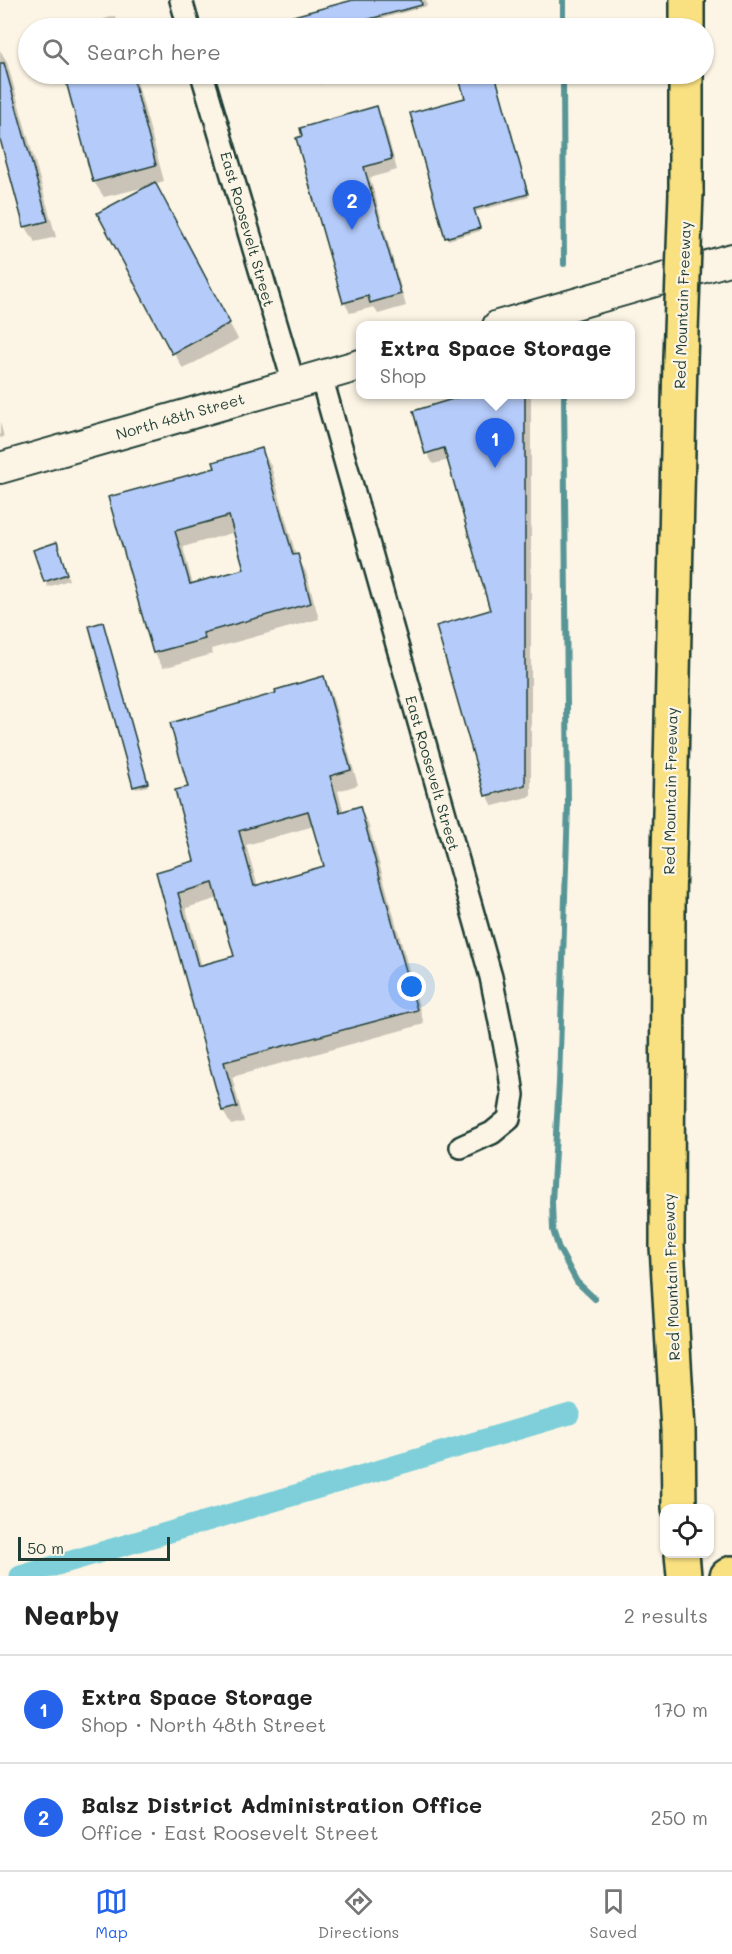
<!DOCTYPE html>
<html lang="en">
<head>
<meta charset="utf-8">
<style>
  :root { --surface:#fff; --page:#f6f6f6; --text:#222; --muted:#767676; --line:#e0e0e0; --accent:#2563eb }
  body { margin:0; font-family:Mali,sans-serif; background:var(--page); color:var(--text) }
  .controls { position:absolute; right:18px; bottom:18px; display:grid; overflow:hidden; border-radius:12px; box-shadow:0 2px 4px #0004 }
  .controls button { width:54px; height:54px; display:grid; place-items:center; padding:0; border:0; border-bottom:2px solid var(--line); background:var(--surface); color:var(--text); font:30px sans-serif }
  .scale { position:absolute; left:18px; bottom:15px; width:152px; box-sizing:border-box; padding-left:6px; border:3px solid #1f3d34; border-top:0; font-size:16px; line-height:21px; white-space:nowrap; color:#1f3d34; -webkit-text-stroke:4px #fcf5e5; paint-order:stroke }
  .you { position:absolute; left:412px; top:987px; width:21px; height:21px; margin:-15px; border:4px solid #fff; border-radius:50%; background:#1a73e8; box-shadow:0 0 0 9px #1a73e833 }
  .badge { display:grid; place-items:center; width:39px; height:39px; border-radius:50%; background:var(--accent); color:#fff; font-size:20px; font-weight:700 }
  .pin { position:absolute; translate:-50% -50px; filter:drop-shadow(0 2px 3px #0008) }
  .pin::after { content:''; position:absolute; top:32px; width:21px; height:18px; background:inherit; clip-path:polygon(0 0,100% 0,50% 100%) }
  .popup { position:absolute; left:356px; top:321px; width:279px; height:78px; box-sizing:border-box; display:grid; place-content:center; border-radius:12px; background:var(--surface); filter:drop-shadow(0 2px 4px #0005); font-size:20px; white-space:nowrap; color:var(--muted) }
  .popup b { font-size:22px; color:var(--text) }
  .popup::after { content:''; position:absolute; left:50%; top:100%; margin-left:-12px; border:12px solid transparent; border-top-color:var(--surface) }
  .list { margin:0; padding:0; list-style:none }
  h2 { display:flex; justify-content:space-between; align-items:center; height:78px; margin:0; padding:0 24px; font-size:26px }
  h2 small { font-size:20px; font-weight:400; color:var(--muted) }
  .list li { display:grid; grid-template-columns:39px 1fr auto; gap:18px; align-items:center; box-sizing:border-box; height:108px; padding:0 24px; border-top:2px solid var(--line) }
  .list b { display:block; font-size:22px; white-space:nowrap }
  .list p { margin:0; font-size:20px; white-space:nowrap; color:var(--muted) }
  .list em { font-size:20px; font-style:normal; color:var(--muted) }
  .icon { flex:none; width:33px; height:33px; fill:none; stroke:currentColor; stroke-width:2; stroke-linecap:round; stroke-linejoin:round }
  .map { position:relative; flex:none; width:732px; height:1576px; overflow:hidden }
  .search { position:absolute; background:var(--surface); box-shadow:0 2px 4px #0004; left:18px; right:18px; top:18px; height:66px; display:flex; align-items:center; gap:15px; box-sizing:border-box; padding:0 21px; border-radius:33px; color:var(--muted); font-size:22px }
  .sheet { height:294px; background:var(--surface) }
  nav { display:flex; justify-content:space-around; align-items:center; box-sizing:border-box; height:84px; border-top:2px solid var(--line); background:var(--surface); font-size:16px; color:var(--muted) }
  nav a { display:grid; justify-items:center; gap:3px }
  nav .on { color:var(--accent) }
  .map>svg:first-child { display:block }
  .shadow { fill:#0003; fill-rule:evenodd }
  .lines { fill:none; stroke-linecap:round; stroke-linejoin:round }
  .stream { stroke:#589597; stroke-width:6 }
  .canal { stroke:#7ecfd9; stroke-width:21 }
  .building { fill:#b5cbfa; stroke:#1f3d34; stroke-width:1.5; fill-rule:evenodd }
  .street-casing { stroke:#1f3d34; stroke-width:26 }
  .secondary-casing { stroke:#1f3d34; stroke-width:34 }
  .highway-casing { stroke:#1f3d34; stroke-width:38 }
  .street { stroke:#fcf5e5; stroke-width:21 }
  .secondary { stroke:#fcf5e5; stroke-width:30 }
  .highway { stroke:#f9e181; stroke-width:33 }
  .highway-bridge-casing { stroke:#1f3d34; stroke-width:38; stroke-linecap:butt }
  .highway-bridge { stroke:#f9e181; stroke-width:33 }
  .labels { text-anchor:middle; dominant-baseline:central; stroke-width:4.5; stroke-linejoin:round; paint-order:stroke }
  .street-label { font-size:15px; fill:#1f3d34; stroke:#fcf5e5 }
</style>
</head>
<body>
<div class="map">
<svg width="732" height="1576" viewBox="0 0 732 1576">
  <rect width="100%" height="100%" fill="#fcf5e5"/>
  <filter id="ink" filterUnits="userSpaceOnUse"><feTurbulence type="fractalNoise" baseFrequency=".0167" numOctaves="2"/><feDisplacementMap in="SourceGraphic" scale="12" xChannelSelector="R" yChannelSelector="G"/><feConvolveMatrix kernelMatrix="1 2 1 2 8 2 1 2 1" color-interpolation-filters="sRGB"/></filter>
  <g filter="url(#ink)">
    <g class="shadow">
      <polygon points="358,0 426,0 427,6 384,18 387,28 267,28 266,25"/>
      <polygon points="115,16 122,28 71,28"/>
      <polygon points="0,50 7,62 56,237 35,242 26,227 0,132"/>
      <polygon points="65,74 135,74 164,181 154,184 238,339 183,369 99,213 150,186 104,197 94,182"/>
      <polygon points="316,74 358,74 320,84"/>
      <polygon points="484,74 494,74 529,197 474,212 480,231 448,240 447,237 466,99 461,80"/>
      <polygon points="376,108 383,119 397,170 370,178 406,306 378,314 374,307 350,313 344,302 297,139"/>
      <polygon points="474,394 531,394 531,796 493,806 487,795 492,611 449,460 433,464 427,453"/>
      <polygon points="0,422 4,437 0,438"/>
      <path d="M262,450L271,466L296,555L306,572L319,619L211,649L213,654L163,668L154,652L110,498L217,469ZM235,532L246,570L193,585L183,547Z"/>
      <polygon points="56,544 69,580 48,587 45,581"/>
      <polygon points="104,626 148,786 136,789 90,627"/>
      <path d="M323,678L331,692L358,785L338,791L344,813L359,808L368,823L424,1024L232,1077L244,1122L231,1125L223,1111L158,873L196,862L189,788L278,694ZM314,826L326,867L258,887L246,845ZM219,898L236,957L202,967L186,908Z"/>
    </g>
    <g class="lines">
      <g class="stream">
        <polyline points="563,0 563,28"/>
        <polyline points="563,74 564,264"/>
        <polyline points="564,394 568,805 559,1083 552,1202 553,1230 559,1249 577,1282 595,1299"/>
      </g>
      <polyline class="canal" points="20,1576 570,1414"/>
    </g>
    <g class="building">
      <polygon points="353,0 421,0 422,5 336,28 268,28 267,23"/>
      <polygon points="0,63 4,63 48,221 24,227 0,139"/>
      <polygon points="64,74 132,74 156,165 93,182"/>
      <polygon points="479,74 495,74 528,194 474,209 480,228 445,238 410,113 465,98 459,79"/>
      <polygon points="377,106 392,159 364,167 401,294 370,303 368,296 343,303 296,138 302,136 300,128"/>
      <polygon points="155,182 230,323 172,354 97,213"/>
      <polygon points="469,394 525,394 525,785 485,796 436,626 490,610 444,448 425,454 413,411"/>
      <path d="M262,448L293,555L298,554L311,603L203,633L205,639L153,653L108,497L215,468L213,462ZM229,516L244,569L190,584L175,531Z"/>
      <polygon points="57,542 67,574 44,582 33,550"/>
      <polygon points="103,622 148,783 133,787 89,626"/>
      <path d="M324,676L351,770L330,776L340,812L360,806L417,1010L224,1062L237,1107L222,1111L156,872L194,861L175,790L188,787L170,723L276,693L275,690ZM308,811L324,866L254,886L239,831ZM213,883L234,956L198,966L178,893Z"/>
    </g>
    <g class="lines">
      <g class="street-casing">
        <g id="street">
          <polyline points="181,0 189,28"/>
          <polyline points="202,74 294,384"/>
          <polyline points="321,376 491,977 509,1067 513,1095 509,1119 492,1133 461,1147"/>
        </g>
      </g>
      <g class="secondary-casing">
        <g id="secondary">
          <polyline points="498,326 732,259"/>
          <polyline points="0,468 360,365"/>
        </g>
      </g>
      <g class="highway-casing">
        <g id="highway">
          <polyline points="687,28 687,0"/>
          <polyline points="686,193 686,74"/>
          <polyline points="679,1508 678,1430 667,1246 668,903 680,359"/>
          <polyline points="682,1554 684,1576"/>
          <polyline points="727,1576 732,1573"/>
        </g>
      </g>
      <use href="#street" class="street"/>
      <use href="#secondary" class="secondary"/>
      <use href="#highway" class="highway"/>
      <g class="highway-bridge-casing">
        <polyline id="highway-bridge" points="680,359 686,193"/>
      </g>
      <use href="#highway-bridge" class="highway-bridge"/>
    </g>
  </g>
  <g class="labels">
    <g class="street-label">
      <text transform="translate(248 229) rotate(74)">East Roosevelt Street</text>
      <text transform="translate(682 305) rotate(-88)">Red Mountain Freeway</text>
      <text transform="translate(180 416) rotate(-16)">North 48th Street</text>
      <text transform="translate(433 773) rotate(74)">East Roosevelt Street</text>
      <text transform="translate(670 791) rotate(-89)">Red Mountain Freeway</text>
      <text transform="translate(671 1277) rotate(-92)">Red Mountain Freeway</text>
    </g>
  </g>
</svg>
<div class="controls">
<button><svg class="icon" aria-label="locate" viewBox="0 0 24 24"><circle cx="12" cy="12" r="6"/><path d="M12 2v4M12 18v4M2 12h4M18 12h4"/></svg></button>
</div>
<div class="scale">50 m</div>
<div class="you"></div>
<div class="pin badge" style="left:495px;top:468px">1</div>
<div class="popup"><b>Extra Space Storage</b>Shop</div>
<div class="pin badge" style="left:352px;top:230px">2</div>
<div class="search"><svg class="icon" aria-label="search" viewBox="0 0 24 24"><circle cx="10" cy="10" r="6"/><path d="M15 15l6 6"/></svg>Search here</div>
</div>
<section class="sheet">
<h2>Nearby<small>2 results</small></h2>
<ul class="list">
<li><span class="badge">1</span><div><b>Extra Space Storage</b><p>Shop · North 48th Street</p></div><em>170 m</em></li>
<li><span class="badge">2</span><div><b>Balsz District Administration Office</b><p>Office · East Roosevelt Street</p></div><em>250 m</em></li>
</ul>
</section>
<nav>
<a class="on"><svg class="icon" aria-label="map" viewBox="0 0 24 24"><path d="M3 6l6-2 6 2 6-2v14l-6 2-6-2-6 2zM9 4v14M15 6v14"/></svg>Map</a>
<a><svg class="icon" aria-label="directions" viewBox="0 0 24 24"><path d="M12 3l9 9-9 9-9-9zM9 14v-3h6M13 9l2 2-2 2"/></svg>Directions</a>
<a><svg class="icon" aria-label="saved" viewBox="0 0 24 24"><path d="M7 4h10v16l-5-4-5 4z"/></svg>Saved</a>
</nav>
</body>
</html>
